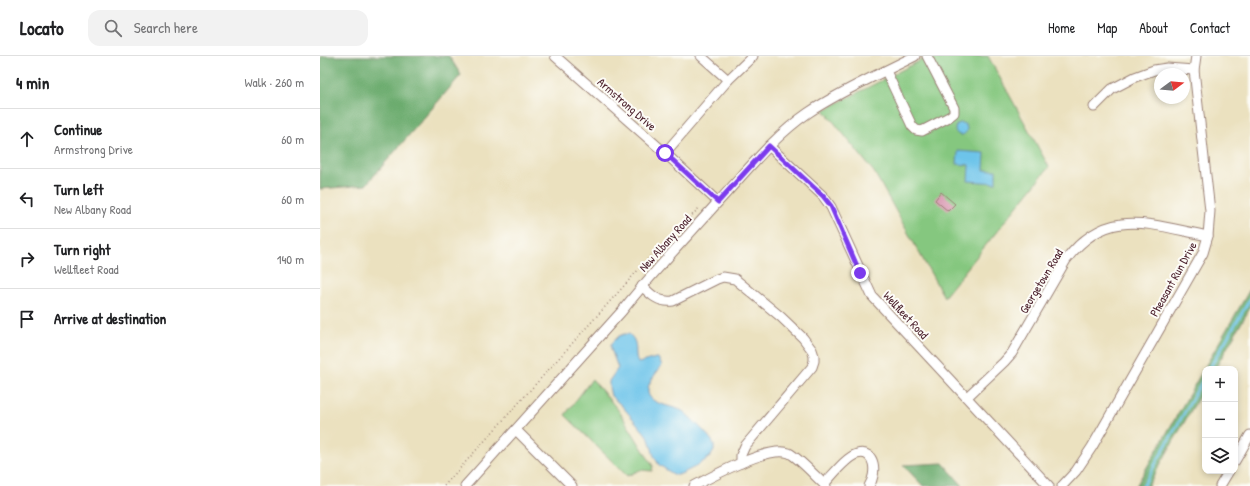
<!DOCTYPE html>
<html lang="en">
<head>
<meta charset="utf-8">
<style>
  :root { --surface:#fff; --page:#f2f2f2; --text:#202124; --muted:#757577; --line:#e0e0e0 }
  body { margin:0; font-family:"Patrick Hand",sans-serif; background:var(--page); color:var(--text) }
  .controls { position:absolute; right:12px; bottom:12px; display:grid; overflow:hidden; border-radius:8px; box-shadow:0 2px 6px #0003 }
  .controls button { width:36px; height:36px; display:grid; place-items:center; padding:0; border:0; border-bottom:1px solid var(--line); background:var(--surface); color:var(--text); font:20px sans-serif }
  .compass { position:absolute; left:834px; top:12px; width:36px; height:36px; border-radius:50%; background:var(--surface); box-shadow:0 2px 6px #0003; rotate:74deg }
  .stop { position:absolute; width:12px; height:12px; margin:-9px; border:3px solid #7c3aed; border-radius:50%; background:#fff }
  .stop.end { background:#7c3aed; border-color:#fff; box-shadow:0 1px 4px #0008 }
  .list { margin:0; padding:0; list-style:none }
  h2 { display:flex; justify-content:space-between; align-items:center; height:52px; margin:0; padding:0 16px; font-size:17px }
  h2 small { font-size:13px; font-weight:400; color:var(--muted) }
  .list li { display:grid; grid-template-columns:26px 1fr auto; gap:12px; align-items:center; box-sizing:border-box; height:60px; padding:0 16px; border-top:1px solid var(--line) }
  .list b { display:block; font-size:15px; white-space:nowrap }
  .list p { margin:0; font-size:13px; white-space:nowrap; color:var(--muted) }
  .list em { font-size:13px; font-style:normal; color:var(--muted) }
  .icon { flex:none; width:22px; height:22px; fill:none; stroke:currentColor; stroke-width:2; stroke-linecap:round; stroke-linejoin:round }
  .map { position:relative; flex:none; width:930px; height:430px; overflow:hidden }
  header { display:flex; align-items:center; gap:24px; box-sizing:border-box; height:56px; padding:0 20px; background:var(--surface); border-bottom:1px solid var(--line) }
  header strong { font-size:19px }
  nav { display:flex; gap:22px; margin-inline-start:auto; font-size:14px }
  .search { width:280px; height:36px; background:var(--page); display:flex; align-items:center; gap:10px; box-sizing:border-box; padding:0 14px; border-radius:12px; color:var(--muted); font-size:15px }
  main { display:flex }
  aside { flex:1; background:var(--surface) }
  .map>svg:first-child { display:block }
  .green { fill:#85c77f; stroke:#687355 }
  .forest { fill:#6cac6e; stroke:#5b664c }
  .water { fill:#6dc4ea; stroke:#5c728a }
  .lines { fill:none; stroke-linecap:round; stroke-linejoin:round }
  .stream { stroke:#6dc4ea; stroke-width:2.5 }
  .building { fill:#d897b1 }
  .minor-casing { stroke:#9a8075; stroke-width:11 }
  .path { stroke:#9a8075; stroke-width:1.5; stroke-dasharray:1 3; stroke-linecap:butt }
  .minor { stroke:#fff; stroke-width:9 }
  .route { stroke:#7c3aed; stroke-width:5 }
  .labels { text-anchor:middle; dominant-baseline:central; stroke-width:4; stroke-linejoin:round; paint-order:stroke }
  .street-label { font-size:12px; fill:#4a1f2b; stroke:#fdfcf7 }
</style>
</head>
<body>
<header>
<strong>Locato</strong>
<div class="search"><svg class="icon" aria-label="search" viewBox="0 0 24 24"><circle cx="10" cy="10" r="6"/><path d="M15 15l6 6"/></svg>Search here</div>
<nav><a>Home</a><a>Map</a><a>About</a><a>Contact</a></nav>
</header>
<main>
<aside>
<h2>4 min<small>Walk · 260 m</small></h2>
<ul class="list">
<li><svg class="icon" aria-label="ahead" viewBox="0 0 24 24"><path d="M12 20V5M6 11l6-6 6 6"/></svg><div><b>Continue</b><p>Armstrong Drive</p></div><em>60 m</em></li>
<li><svg class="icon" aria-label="left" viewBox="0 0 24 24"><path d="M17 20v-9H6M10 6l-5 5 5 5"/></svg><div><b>Turn left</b><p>New Albany Road</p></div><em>60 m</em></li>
<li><svg class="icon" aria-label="right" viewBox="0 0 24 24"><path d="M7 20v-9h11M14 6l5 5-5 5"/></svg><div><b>Turn right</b><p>Wellfleet Road</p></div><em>140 m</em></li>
<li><svg class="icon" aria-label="arrive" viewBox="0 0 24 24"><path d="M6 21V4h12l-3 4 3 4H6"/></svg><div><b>Arrive at destination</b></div></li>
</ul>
</aside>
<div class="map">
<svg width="930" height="430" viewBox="0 0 930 430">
  <rect width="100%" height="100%" fill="#fdfcf7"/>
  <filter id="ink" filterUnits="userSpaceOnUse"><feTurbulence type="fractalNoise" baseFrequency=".025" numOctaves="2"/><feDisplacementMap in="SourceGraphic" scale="8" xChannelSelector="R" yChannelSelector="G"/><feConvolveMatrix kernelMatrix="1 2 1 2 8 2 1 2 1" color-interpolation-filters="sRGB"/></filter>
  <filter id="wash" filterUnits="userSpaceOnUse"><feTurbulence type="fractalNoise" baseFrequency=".012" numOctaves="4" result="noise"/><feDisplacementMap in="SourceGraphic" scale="16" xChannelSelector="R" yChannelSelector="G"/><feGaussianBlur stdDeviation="0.9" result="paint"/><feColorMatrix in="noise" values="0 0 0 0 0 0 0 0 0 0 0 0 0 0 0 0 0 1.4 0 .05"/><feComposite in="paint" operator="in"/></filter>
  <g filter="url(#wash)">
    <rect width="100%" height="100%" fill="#ebe1bf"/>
    <g class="green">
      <polygon points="609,0 668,0 729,111 624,241 554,116 504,54"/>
      <polygon points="272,323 299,355 333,410 332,415 320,414 307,420 245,359"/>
    </g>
    <g class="forest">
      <polygon points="6,0 129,0 141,19 46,129 0,133 0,1"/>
      <polygon points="930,233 930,252 895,313 885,313 885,330 828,430 816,430"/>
      <polygon points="623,407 643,430 603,430 583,409"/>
    </g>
    <g class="water">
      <circle cx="641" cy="73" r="6"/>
      <polygon points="638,95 665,97 664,114 676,114 676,127 648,125 649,109 637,108"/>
      <path d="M304,278H309C320,287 313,297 318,307L336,302H338L342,309C338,316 329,324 328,333C326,350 355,349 364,356C371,362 391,381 394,388V395L390,401L375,411L363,417L358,419L353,418L339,409L334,400L329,383L325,377L302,350L291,340L289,331V325L298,312L291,293V288L299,280Z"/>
    </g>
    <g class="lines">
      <g class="stream">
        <polyline points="889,313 930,243"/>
        <polyline points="823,430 885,320"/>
      </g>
    </g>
    <g id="blocks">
      <polygon class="building" points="621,136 635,148 628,155 615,144"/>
    </g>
  </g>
  <g filter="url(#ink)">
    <use href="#blocks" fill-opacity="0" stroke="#9a8075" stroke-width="1"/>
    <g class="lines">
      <g class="minor-casing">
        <g id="minor">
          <polyline points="235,0 345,97 398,146"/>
          <polyline points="381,0 408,24"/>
          <polyline points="566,15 592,70 596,74 602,75 629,61 634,57 634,52 607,0"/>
          <polyline points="774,51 792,33 815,21 834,14 847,12 874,14"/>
          <polyline points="449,90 503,140 511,151 552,240 729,430"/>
          <polyline points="345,97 408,24 433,0"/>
          <path d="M322,230C331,239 339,247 353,245L397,223L403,221L415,223L461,261L483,282L492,294L494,300V305L492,311L425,390L421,399V407"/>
          <path d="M647,341L684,306L692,297L746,204C787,149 831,169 888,180"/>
          <polyline points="196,374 252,430"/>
          <polyline points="915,405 930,379"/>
          <path d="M504,428C512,420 526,401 537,398C556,393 557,418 549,430"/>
          <path d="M145,430L302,255C332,217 366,182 398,146C427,115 453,81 488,57C522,34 560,18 595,0"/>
          <path d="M374,430C393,420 449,389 469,397C478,401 497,422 506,430"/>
          <polyline points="742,430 756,415 772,391 883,197 888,180 890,155 874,14 876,0"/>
          <polyline points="900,430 909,415"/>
        </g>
      </g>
      <polyline class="path" points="124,430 320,212 338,191 345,188 379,152"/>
      <use href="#minor" class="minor"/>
    </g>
  </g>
  <g class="lines" filter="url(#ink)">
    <polyline class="route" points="345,97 398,146 449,90 503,140 511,150 540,217"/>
  </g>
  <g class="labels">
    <g class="street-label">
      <text transform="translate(307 48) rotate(41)">Armstrong Drive</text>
      <text transform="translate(345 187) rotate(-48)">New Albany Road</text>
      <text transform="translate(853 223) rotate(-61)">Pheasant Run Drive</text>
      <text transform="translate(721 225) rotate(-59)">Georgetown Road</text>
      <text transform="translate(586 259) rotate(47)">Wellfleet Road</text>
    </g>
  </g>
</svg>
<div class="controls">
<button>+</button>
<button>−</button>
<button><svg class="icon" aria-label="layers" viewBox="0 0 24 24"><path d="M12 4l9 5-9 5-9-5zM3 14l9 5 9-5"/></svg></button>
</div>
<svg class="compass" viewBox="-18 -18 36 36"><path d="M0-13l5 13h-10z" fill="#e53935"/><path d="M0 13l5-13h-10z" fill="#757577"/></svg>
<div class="stop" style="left:345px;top:97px"></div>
<div class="stop end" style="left:540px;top:217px"></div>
</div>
</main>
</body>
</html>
